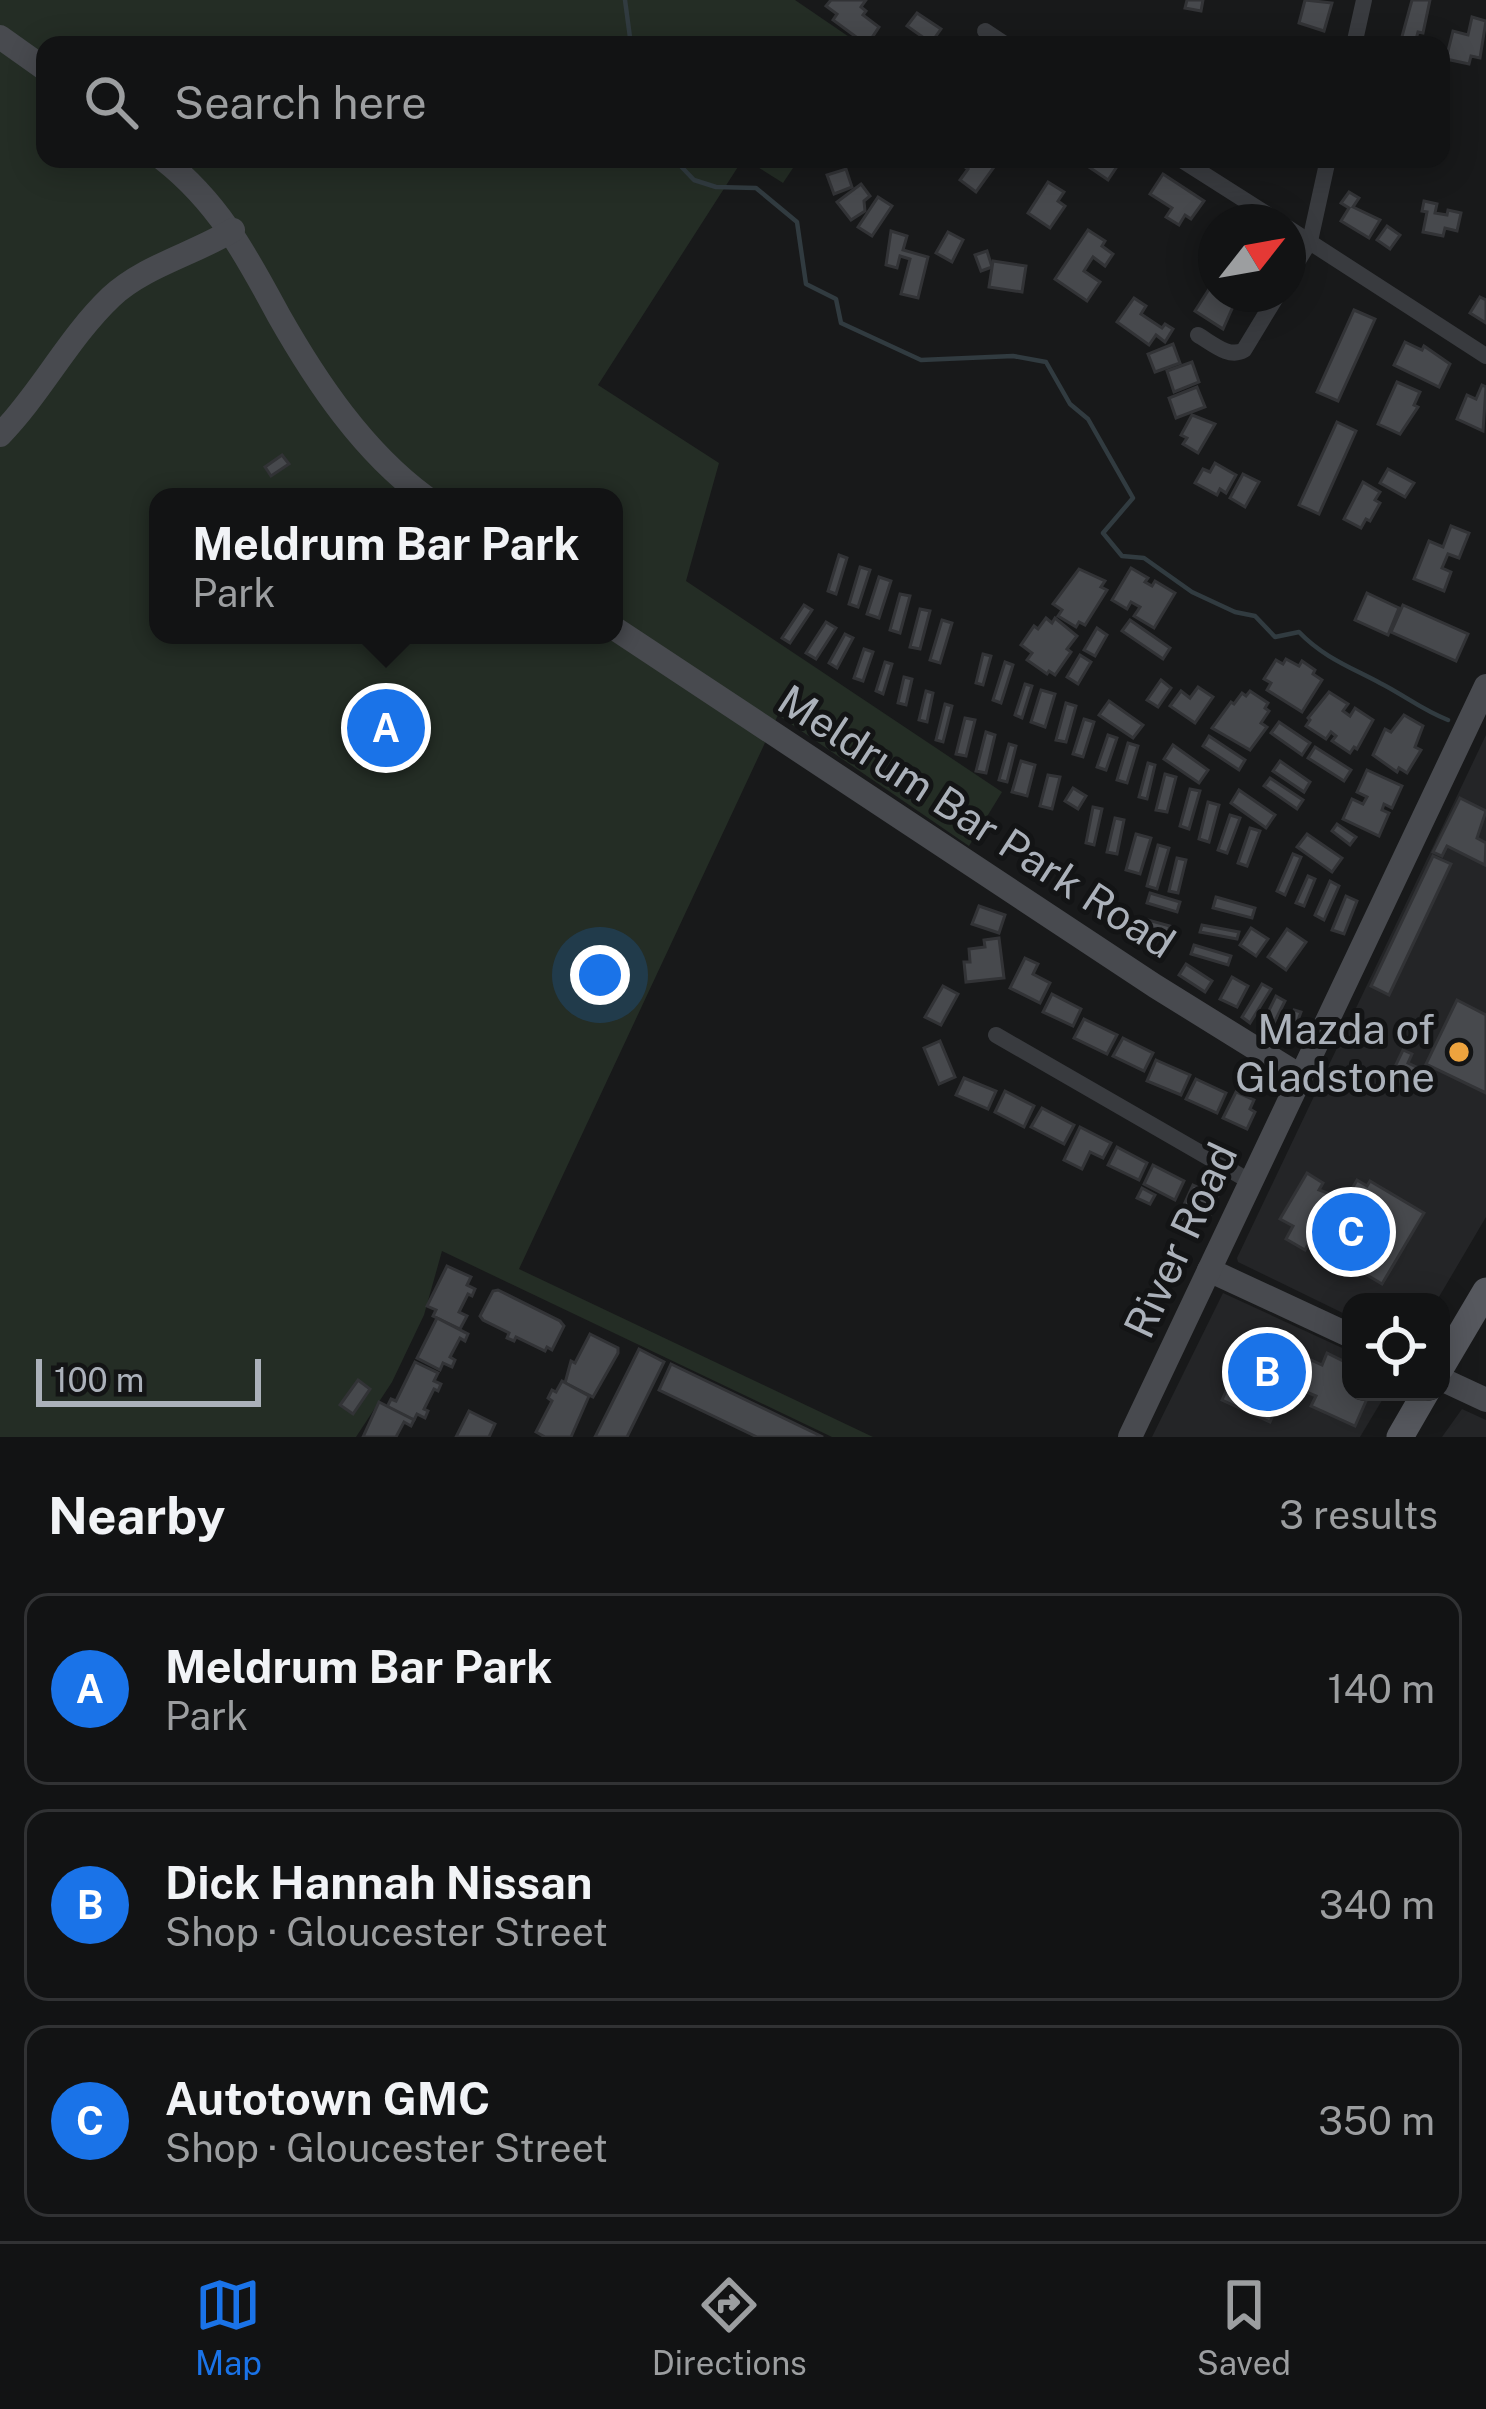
<!DOCTYPE html>
<html lang="en">
<head>
<meta charset="utf-8">
<style>
  :root { --surface:#121314; --page:#1f2022; --text:#f1f3f6; --muted:#9c9ea0; --line:#313234; --accent:#1a73e8 }
  body { margin:0; font-family:"Public Sans",sans-serif; background:var(--page); color:var(--text) }
  .controls { position:absolute; right:36px; bottom:36px; display:grid; overflow:hidden; border-radius:24px; box-shadow:0 6px 30px #0003 }
  .controls button { width:108px; height:108px; display:grid; place-items:center; padding:0; border:0; border-bottom:3px solid var(--line); background:var(--surface); color:var(--text); font:60px sans-serif }
  .compass { position:absolute; left:1198px; top:204px; width:108px; height:108px; border-radius:50%; background:var(--surface); box-shadow:0 6px 30px #0003; rotate:59deg }
  .scale { position:absolute; left:36px; bottom:30px; width:225px; box-sizing:border-box; padding-left:12px; border:6px solid #abb1ba; border-top:0; font-size:33px; line-height:42px; white-space:nowrap; color:#abb1ba; -webkit-text-stroke:9px #131415; paint-order:stroke }
  .you { position:absolute; left:600px; top:975px; width:42px; height:42px; margin:-30px; border:9px solid #fff; border-radius:50%; background:#1a73e8; box-shadow:0 0 0 18px #1a73e833 }
  .badge { display:grid; place-items:center; width:78px; height:78px; border-radius:50%; background:var(--accent); color:#fff; font-size:39px; font-weight:700 }
  .pin { position:absolute; translate:-50% -50%; border:6px solid #fff; box-shadow:0 3px 12px #0006 }
  .popup { position:absolute; left:149px; top:488px; width:474px; height:156px; box-sizing:border-box; display:grid; place-content:center; border-radius:24px; background:var(--surface); filter:drop-shadow(0 3px 9px #0005); font-size:39px; white-space:nowrap; color:var(--muted) }
  .popup b { font-size:45px; color:var(--text) }
  .popup::after { content:''; position:absolute; left:50%; top:100%; margin-left:-24px; border:24px solid transparent; border-top-color:var(--surface) }
  .list { margin:0; padding:0; list-style:none }
  h2 { display:flex; justify-content:space-between; align-items:center; height:156px; margin:0; padding:0 48px; font-size:51px }
  h2 small { font-size:39px; font-weight:400; color:var(--muted) }
  .list li { display:grid; grid-template-columns:78px 1fr auto; gap:36px; align-items:center; box-sizing:border-box; height:192px; margin:0 24px 24px; padding:0 24px; border:3px solid var(--line); border-radius:24px }
  .list b { display:block; font-size:45px; white-space:nowrap }
  .list p { margin:0; font-size:39px; white-space:nowrap; color:var(--muted) }
  .list em { font-size:39px; font-style:normal; color:var(--muted) }
  .icon { flex:none; width:66px; height:66px; fill:none; stroke:currentColor; stroke-width:2; stroke-linecap:round; stroke-linejoin:round }
  .map { position:relative; flex:none; width:1486px; height:1437px; overflow:hidden }
  .search { position:absolute; background:var(--surface); box-shadow:0 6px 30px #0003; left:36px; right:36px; top:36px; height:132px; display:flex; align-items:center; gap:30px; box-sizing:border-box; padding:0 42px; border-radius:24px; color:var(--muted); font-size:45px }
  .sheet { height:804px; background:var(--surface) }
  nav { display:flex; justify-content:space-around; align-items:center; box-sizing:border-box; height:168px; border-top:3px solid var(--line); background:var(--surface); font-size:33px; color:var(--muted) }
  nav a { display:grid; justify-items:center; gap:6px }
  nav .on { color:var(--accent) }
  .map>svg:first-child { display:block }
  .built { fill:#242527 }
  .green { fill:#242d25; fill-rule:evenodd }
  .lines { fill:none; stroke-linecap:round; stroke-linejoin:round }
  .stream { stroke:#313b40; stroke-width:4.5 }
  .building { fill:#47494d; stroke:#323336; stroke-width:3 }
  .street { stroke:#393b3f; stroke-width:16 }
  .secondary { stroke:#484a4f; stroke-width:24 }
  .primary { stroke:#56585e; stroke-width:27 }
  .poi-dot { fill:#eda33e; stroke:#131415; stroke-width:4.5 }
  .labels { text-anchor:middle; dominant-baseline:central; stroke-width:10; stroke-linejoin:round; paint-order:stroke }
  .street-label { font-size:42px; fill:#abb1ba; stroke:#131415 }
  .poi-label { font-size:42px; fill:#abb1ba; stroke:#131415; text-anchor:end }
</style>
</head>
<body>
<div class="map">
<svg width="1486" height="1437" viewBox="0 0 1486 1437">
  <rect width="100%" height="100%" fill="#18191a"/>
  <g class="built">
    <polygon points="1486,735 1486,1217 1436,1302 1351,1302 1351,1317 1238,1262 1237,1258"/>
    <polygon points="1223,1293 1351,1352 1351,1392 1387,1392 1360,1437 1152,1437"/>
    <polygon points="1462,1409 1486,1420 1486,1437 1442,1437"/>
  </g>
  <g class="green">
    <path d="M0,0H795L861,45H45V159H743L598,385L719,463L686,581L1002,792L969,846L778,715L519,1269L873,1437H832L442,1251L424,1315L392,1382L356,1437H0ZM158,497H614V635H158Z"/>
    <polygon points="745,159 799,159 783,183"/>
  </g>
  <g class="lines">
    <g class="stream">
      <polyline points="625,0 631,45"/>
      <path d="M674,159L694,180L716,187L756,188L797,222L806,284L836,299L841,323L921,360L1013,356L1046,362L1070,404L1088,419L1133,498L1103,533L1122,556L1144,558L1192,592L1235,612L1255,616L1275,637L1299,632C1323,657 1350,667 1380,683C1404,695 1422,710 1448,720"/>
    </g>
  </g>
  <g class="building">
    <polygon points="831,0 866,0 861,7 866,11 863,15 879,27 867,45 833,20 837,14 826,6"/>
    <polygon points="1187,0 1203,0 1201,11 1185,8"/>
    <polygon points="1305,0 1332,3 1324,31 1299,23"/>
    <polygon points="1412,0 1430,0 1423,33 1418,32 1415,43 1401,40"/>
    <polygon points="917,13 941,29 931,43 907,26"/>
    <polygon points="1472,17 1486,21 1480,58 1471,56 1469,64 1446,59 1453,31 1468,35"/>
    <polygon points="960,159 991,159 997,163 976,192 960,180 968,169 958,162"/>
    <polygon points="1094,159 1122,159 1108,180 1089,167"/>
    <polygon points="846,169 852,187 834,194 827,175"/>
    <polygon points="1163,174 1204,201 1191,219 1185,215 1179,225 1166,217 1172,208 1150,194"/>
    <polygon points="1048,182 1064,192 1058,201 1065,206 1050,228 1028,213"/>
    <polygon points="861,184 870,196 864,201 865,211 851,220 837,202"/>
    <polygon points="1349,192 1359,198 1353,207 1380,220 1369,238 1341,221 1349,208 1341,203"/>
    <polygon points="878,197 892,206 872,236 858,227"/>
    <polygon points="1424,201 1437,204 1435,213 1447,215 1448,210 1461,213 1457,231 1445,228 1443,236 1423,232 1427,212 1422,211"/>
    <polygon points="1387,226 1400,235 1390,249 1377,240"/>
    <polygon points="1088,230 1105,241 1102,246 1113,254 1105,266 1093,257 1084,271 1100,282 1087,301 1055,279"/>
    <polygon points="891,231 907,236 903,250 928,257 918,298 901,294 910,259 900,256 897,268 886,265"/>
    <polygon points="948,232 963,240 952,262 936,253"/>
    <polygon points="987,251 992,267 981,271 975,255"/>
    <polygon points="993,261 1026,266 1022,292 989,287"/>
    <polygon points="1211,286 1216,294 1235,302 1223,329 1195,311"/>
    <polygon points="1480,297 1486,300 1486,323 1470,313"/>
    <polygon points="1134,298 1146,306 1141,314 1162,328 1165,324 1173,329 1165,342 1156,335 1149,345 1117,322"/>
    <polygon points="1354,310 1375,319 1338,401 1317,392"/>
    <polygon points="1405,342 1422,350 1424,346 1450,364 1439,387 1394,365"/>
    <polygon points="1173,344 1180,363 1155,372 1148,354"/>
    <polygon points="1192,362 1199,382 1174,392 1167,371"/>
    <polygon points="1397,382 1420,392 1414,405 1418,407 1400,434 1378,424"/>
    <polygon points="1482,385 1486,387 1483,431 1457,419 1467,395 1476,399"/>
    <polygon points="1197,387 1205,407 1176,418 1169,398"/>
    <polygon points="1192,415 1215,424 1198,453 1183,444 1187,438 1181,435"/>
    <polygon points="1337,422 1356,431 1319,514 1299,505"/>
    <polygon points="282,455 289,464 271,476 265,467"/>
    <polygon points="1215,463 1236,475 1226,493 1220,489 1217,495 1195,483 1203,469 1210,472"/>
    <polygon points="1388,469 1414,483 1405,497 1380,483"/>
    <polygon points="1243,474 1259,482 1245,507 1230,498"/>
    <polygon points="1363,482 1380,492 1375,500 1380,503 1370,521 1366,519 1361,528 1344,519"/>
    <polygon points="1451,526 1469,533 1459,558 1448,554 1442,568 1451,572 1444,591 1414,579 1429,541 1443,547"/>
    <polygon points="839,555 847,558 836,594 828,591"/>
    <polygon points="860,567 870,570 858,607 849,604"/>
    <polygon points="1131,568 1148,578 1145,582 1152,586 1155,581 1175,593 1154,628 1134,616 1140,607 1131,602 1127,609 1112,600"/>
    <polygon points="1079,569 1105,581 1101,587 1107,590 1085,625 1079,622 1076,627 1058,616 1062,610 1053,604"/>
    <polygon points="879,577 891,581 879,618 867,614"/>
    <polygon points="1367,593 1399,608 1388,635 1355,620"/>
    <polygon points="900,594 910,596 900,633 890,630"/>
    <polygon points="804,605 812,610 790,643 782,638"/>
    <polygon points="1403,605 1468,634 1456,661 1391,632"/>
    <polygon points="920,609 930,611 920,649 910,647"/>
    <polygon points="1046,618 1052,623 1055,618 1077,636 1067,649 1071,652 1055,675 1049,671 1047,674 1027,660 1032,653 1021,645 1034,626 1038,629"/>
    <polygon points="942,620 952,623 940,663 930,660"/>
    <polygon points="1130,620 1170,648 1163,659 1122,631"/>
    <polygon points="826,622 836,628 816,659 806,653"/>
    <polygon points="1097,628 1107,635 1095,656 1084,650"/>
    <polygon points="845,634 853,638 837,668 829,663"/>
    <polygon points="864,649 873,652 863,681 854,678"/>
    <polygon points="983,654 991,656 983,685 976,683"/>
    <polygon points="1080,655 1091,662 1078,684 1067,677"/>
    <polygon points="1286,659 1299,666 1302,661 1315,670 1313,674 1322,680 1302,712 1267,690 1271,683 1264,679 1276,660 1283,664"/>
    <polygon points="885,662 892,664 883,694 876,691"/>
    <polygon points="1005,662 1013,665 1001,703 993,700"/>
    <polygon points="904,677 912,679 906,705 898,703"/>
    <polygon points="1161,680 1171,688 1158,707 1147,700"/>
    <polygon points="1025,684 1032,686 1022,718 1015,715"/>
    <polygon points="1198,687 1213,697 1195,723 1170,706 1181,691 1190,698"/>
    <polygon points="1041,690 1055,694 1045,727 1031,722"/>
    <polygon points="926,691 933,693 927,722 919,720"/>
    <polygon points="1250,691 1268,703 1265,708 1269,711 1261,723 1267,727 1250,750 1212,728 1231,702 1234,704 1242,693 1246,696"/>
    <polygon points="1329,692 1348,704 1343,711 1350,716 1355,708 1373,720 1357,749 1354,747 1350,753 1332,741 1336,736 1331,732 1326,739 1306,726 1310,720 1308,718"/>
    <polygon points="1109,701 1143,725 1133,738 1099,715"/>
    <polygon points="1066,703 1076,706 1066,742 1056,740"/>
    <polygon points="945,704 952,706 943,742 936,740"/>
    <polygon points="1404,715 1423,726 1415,747 1421,750 1407,773 1399,768 1397,772 1373,755 1385,729 1391,732"/>
    <polygon points="965,718 975,720 966,756 956,754"/>
    <polygon points="1084,719 1094,722 1083,757 1073,754"/>
    <polygon points="1279,722 1310,743 1302,755 1271,733"/>
    <polygon points="986,732 995,735 986,773 976,771"/>
    <polygon points="1108,735 1117,738 1106,770 1097,767"/>
    <polygon points="1209,736 1245,760 1239,770 1203,746"/>
    <polygon points="1128,743 1138,746 1127,783 1117,780"/>
    <polygon points="1009,744 1016,746 1007,782 999,780"/>
    <polygon points="1173,745 1208,770 1199,783 1164,759"/>
    <polygon points="1315,747 1351,770 1344,781 1308,758"/>
    <polygon points="1021,761 1035,765 1027,796 1012,792"/>
    <polygon points="1280,761 1310,782 1304,792 1273,771"/>
    <polygon points="1148,763 1155,765 1147,799 1139,797"/>
    <polygon points="1367,770 1402,786 1392,808 1384,804 1382,810 1389,813 1379,836 1343,819 1352,799 1363,804 1367,797 1357,792"/>
    <polygon points="1165,774 1176,777 1167,812 1156,810"/>
    <polygon points="1048,775 1060,777 1052,809 1040,806"/>
    <polygon points="1270,778 1303,800 1297,809 1264,786"/>
    <polygon points="1073,788 1086,796 1078,809 1065,801"/>
    <polygon points="1190,789 1200,791 1189,829 1180,826"/>
    <polygon points="1239,790 1275,815 1266,828 1231,803"/>
    <polygon points="1460,798 1486,811 1477,838 1486,843 1485,865 1447,846 1442,856 1433,852"/>
    <polygon points="1208,802 1219,805 1209,842 1199,839"/>
    <polygon points="1093,807 1102,809 1094,845 1086,843"/>
    <polygon points="1230,815 1240,818 1227,853 1218,850"/>
    <polygon points="1115,818 1124,820 1117,854 1107,852"/>
    <polygon points="1337,824 1356,837 1350,845 1332,831"/>
    <polygon points="1250,828 1260,831 1247,866 1238,863"/>
    <polygon points="1136,834 1151,838 1140,874 1126,870"/>
    <polygon points="1307,834 1342,858 1332,872 1297,847"/>
    <polygon points="1158,845 1169,848 1157,889 1147,886"/>
    <polygon points="1293,854 1301,857 1285,895 1277,891"/>
    <polygon points="1433,856 1451,864 1389,995 1371,986"/>
    <polygon points="1177,858 1186,860 1178,893 1169,891"/>
    <polygon points="1308,876 1315,879 1304,906 1296,903"/>
    <polygon points="1330,881 1339,886 1324,920 1315,915"/>
    <polygon points="1150,893 1180,902 1177,912 1147,903"/>
    <polygon points="1346,896 1357,901 1344,934 1332,930"/>
    <polygon points="1216,897 1255,908 1252,918 1213,908"/>
    <polygon points="979,906 1005,915 999,933 972,924"/>
    <polygon points="1137,917 1170,926 1166,939 1134,930"/>
    <polygon points="1202,925 1239,932 1237,939 1200,932"/>
    <polygon points="1251,928 1268,939 1256,956 1240,945"/>
    <polygon points="1287,929 1306,942 1286,970 1268,957"/>
    <polygon points="999,938 1004,978 966,982 964,962 970,962 969,949 985,947 984,940"/>
    <polygon points="1194,945 1231,956 1228,965 1191,954"/>
    <polygon points="1025,958 1038,964 1033,974 1050,983 1040,1003 1010,988"/>
    <polygon points="1186,964 1212,981 1205,992 1179,975"/>
    <polygon points="1232,977 1248,986 1237,1007 1220,999"/>
    <polygon points="1262,984 1271,989 1250,1023 1242,1017"/>
    <polygon points="943,986 958,994 941,1025 925,1017"/>
    <polygon points="1052,994 1081,1009 1073,1026 1043,1012"/>
    <polygon points="1276,996 1285,1001 1269,1033 1260,1029"/>
    <polygon points="1457,1000 1486,1015 1486,1093 1426,1064"/>
    <polygon points="1294,1010 1301,1012 1290,1042 1283,1040"/>
    <polygon points="1084,1019 1117,1035 1107,1054 1074,1038"/>
    <polygon points="1123,1038 1153,1053 1144,1071 1113,1056"/>
    <polygon points="940,1041 955,1077 939,1084 924,1048"/>
    <polygon points="1403,1050 1412,1054 1408,1063 1431,1074 1421,1095 1389,1079"/>
    <polygon points="1156,1060 1190,1075 1181,1095 1147,1081"/>
    <polygon points="964,1078 996,1091 988,1109 956,1095"/>
    <polygon points="1196,1079 1226,1093 1217,1113 1186,1099"/>
    <polygon points="1005,1091 1034,1106 1024,1127 995,1112"/>
    <polygon points="1236,1092 1254,1100 1250,1109 1255,1112 1247,1129 1223,1118"/>
    <polygon points="1042,1108 1074,1125 1064,1144 1031,1127"/>
    <polygon points="1080,1127 1111,1143 1103,1158 1090,1152 1082,1169 1064,1160"/>
    <polygon points="1117,1147 1147,1163 1139,1180 1108,1165"/>
    <polygon points="1153,1165 1184,1181 1175,1200 1144,1184"/>
    <polygon points="1307,1173 1323,1183 1319,1190 1347,1200 1344,1205 1353,1210 1359,1200 1349,1194 1357,1180 1367,1186 1370,1181 1424,1213 1382,1284 1330,1253 1334,1247 1327,1244 1325,1247 1311,1239 1305,1250 1286,1239 1293,1226 1280,1219"/>
    <polygon points="1193,1185 1218,1196 1210,1215 1201,1212 1194,1228 1177,1220"/>
    <polygon points="1142,1188 1155,1195 1150,1204 1137,1198"/>
    <polygon points="447,1266 471,1277 467,1285 475,1289 472,1296 468,1294 459,1312 467,1316 460,1329 433,1316 436,1310 427,1306"/>
    <polygon points="498,1290 560,1321 564,1326 552,1350 547,1347 545,1351 516,1337 514,1341 507,1338 509,1333 483,1320 480,1316 493,1291"/>
    <polygon points="437,1318 468,1334 465,1341 460,1338 450,1357 455,1360 452,1367 443,1363 440,1370 417,1358"/>
    <polygon points="590,1334 618,1348 618,1353 593,1397 565,1383 571,1361 575,1363"/>
    <polygon points="1266,1339 1322,1365 1327,1353 1351,1365 1351,1392 1370,1392 1355,1426 1311,1406 1316,1396 1302,1390 1300,1395 1285,1388 1270,1422 1222,1400 1240,1360 1253,1366"/>
    <polygon points="639,1349 664,1362 627,1437 595,1437"/>
    <polygon points="415,1362 438,1373 434,1381 441,1384 438,1391 434,1389 424,1409 428,1411 425,1418 417,1414 414,1420 387,1407 391,1399 396,1401"/>
    <polygon points="671,1364 823,1437 757,1437 659,1390"/>
    <polygon points="358,1380 370,1389 353,1414 340,1405"/>
    <polygon points="562,1381 589,1396 571,1437 545,1437 536,1432 552,1401 548,1398 552,1390 556,1392"/>
    <polygon points="379,1402 414,1420 411,1426 404,1422 396,1437 363,1437"/>
    <polygon points="469,1411 495,1424 489,1437 456,1437"/>
  </g>
  <g class="lines">
    <g class="street">
      <polyline points="985,31 1006,45"/>
      <polyline points="1354,45 1364,0"/>
      <polyline points="1180,159 1279,222"/>
      <polyline points="1288,228 1486,356"/>
      <polyline points="1288,277 1310,241 1328,159"/>
      <path d="M1198,335C1212,343 1229,359 1244,350L1278,294"/>
      <polyline points="996,1035 1251,1182"/>
    </g>
    <g class="secondary">
      <polyline points="0,37 45,69"/>
      <path d="M163,159C219,203 246,255 279,316C317,383 363,451 425,497"/>
      <path d="M0,435C41,393 68,338 111,297C144,266 194,254 233,230"/>
      <polyline points="614,628 1155,986 1300,1076"/>
      <polyline points="1209,1270 1351,1336"/>
      <polyline points="1441,1379 1486,1400"/>
      <polyline points="1130,1437 1486,686"/>
    </g>
    <g class="primary">
      <polyline points="1441,1367 1486,1291"/>
      <polyline points="1400,1437 1426,1392"/>
    </g>
  </g>
  <circle class="poi-dot" cx="1459" cy="1052" r="12"/>
  <g class="labels">
    <g class="street-label">
      <text transform="translate(977 821) rotate(33)">Meldrum Bar Park Road</text>
      <text transform="translate(1180 1240) rotate(-65)">River Road</text>
    </g>
    <g class="poi-label">
      <text x="1435" y="1028">Mazda of<tspan x="1435" dy="48">Gladstone</tspan></text>
    </g>
  </g>
</svg>
<div class="controls">
<button><svg class="icon" aria-label="locate" viewBox="0 0 24 24"><circle cx="12" cy="12" r="6"/><path d="M12 2v4M12 18v4M2 12h4M18 12h4"/></svg></button>
</div>
<svg class="compass" viewBox="-18 -18 36 36"><path d="M0-13l5 13h-10z" fill="#e53935"/><path d="M0 13l5-13h-10z" fill="#9c9ea0"/></svg>
<div class="scale">100 m</div>
<div class="you"></div>
<div class="pin badge" style="left:386px;top:728px">A</div>
<div class="popup"><b>Meldrum Bar Park</b>Park</div>
<div class="pin badge" style="left:1267px;top:1372px">B</div>
<div class="pin badge" style="left:1351px;top:1232px">C</div>
<div class="search"><svg class="icon" aria-label="search" viewBox="0 0 24 24"><circle cx="10" cy="10" r="6"/><path d="M15 15l6 6"/></svg>Search here</div>
</div>
<section class="sheet">
<h2>Nearby<small>3 results</small></h2>
<ul class="list">
<li><span class="badge">A</span><div><b>Meldrum Bar Park</b><p>Park</p></div><em>140 m</em></li>
<li><span class="badge">B</span><div><b>Dick Hannah Nissan</b><p>Shop · Gloucester Street</p></div><em>340 m</em></li>
<li><span class="badge">C</span><div><b>Autotown GMC</b><p>Shop · Gloucester Street</p></div><em>350 m</em></li>
</ul>
</section>
<nav>
<a class="on"><svg class="icon" aria-label="map" viewBox="0 0 24 24"><path d="M3 6l6-2 6 2 6-2v14l-6 2-6-2-6 2zM9 4v14M15 6v14"/></svg>Map</a>
<a><svg class="icon" aria-label="directions" viewBox="0 0 24 24"><path d="M12 3l9 9-9 9-9-9zM9 14v-3h6M13 9l2 2-2 2"/></svg>Directions</a>
<a><svg class="icon" aria-label="saved" viewBox="0 0 24 24"><path d="M7 4h10v16l-5-4-5 4z"/></svg>Saved</a>
</nav>
</body>
</html>
